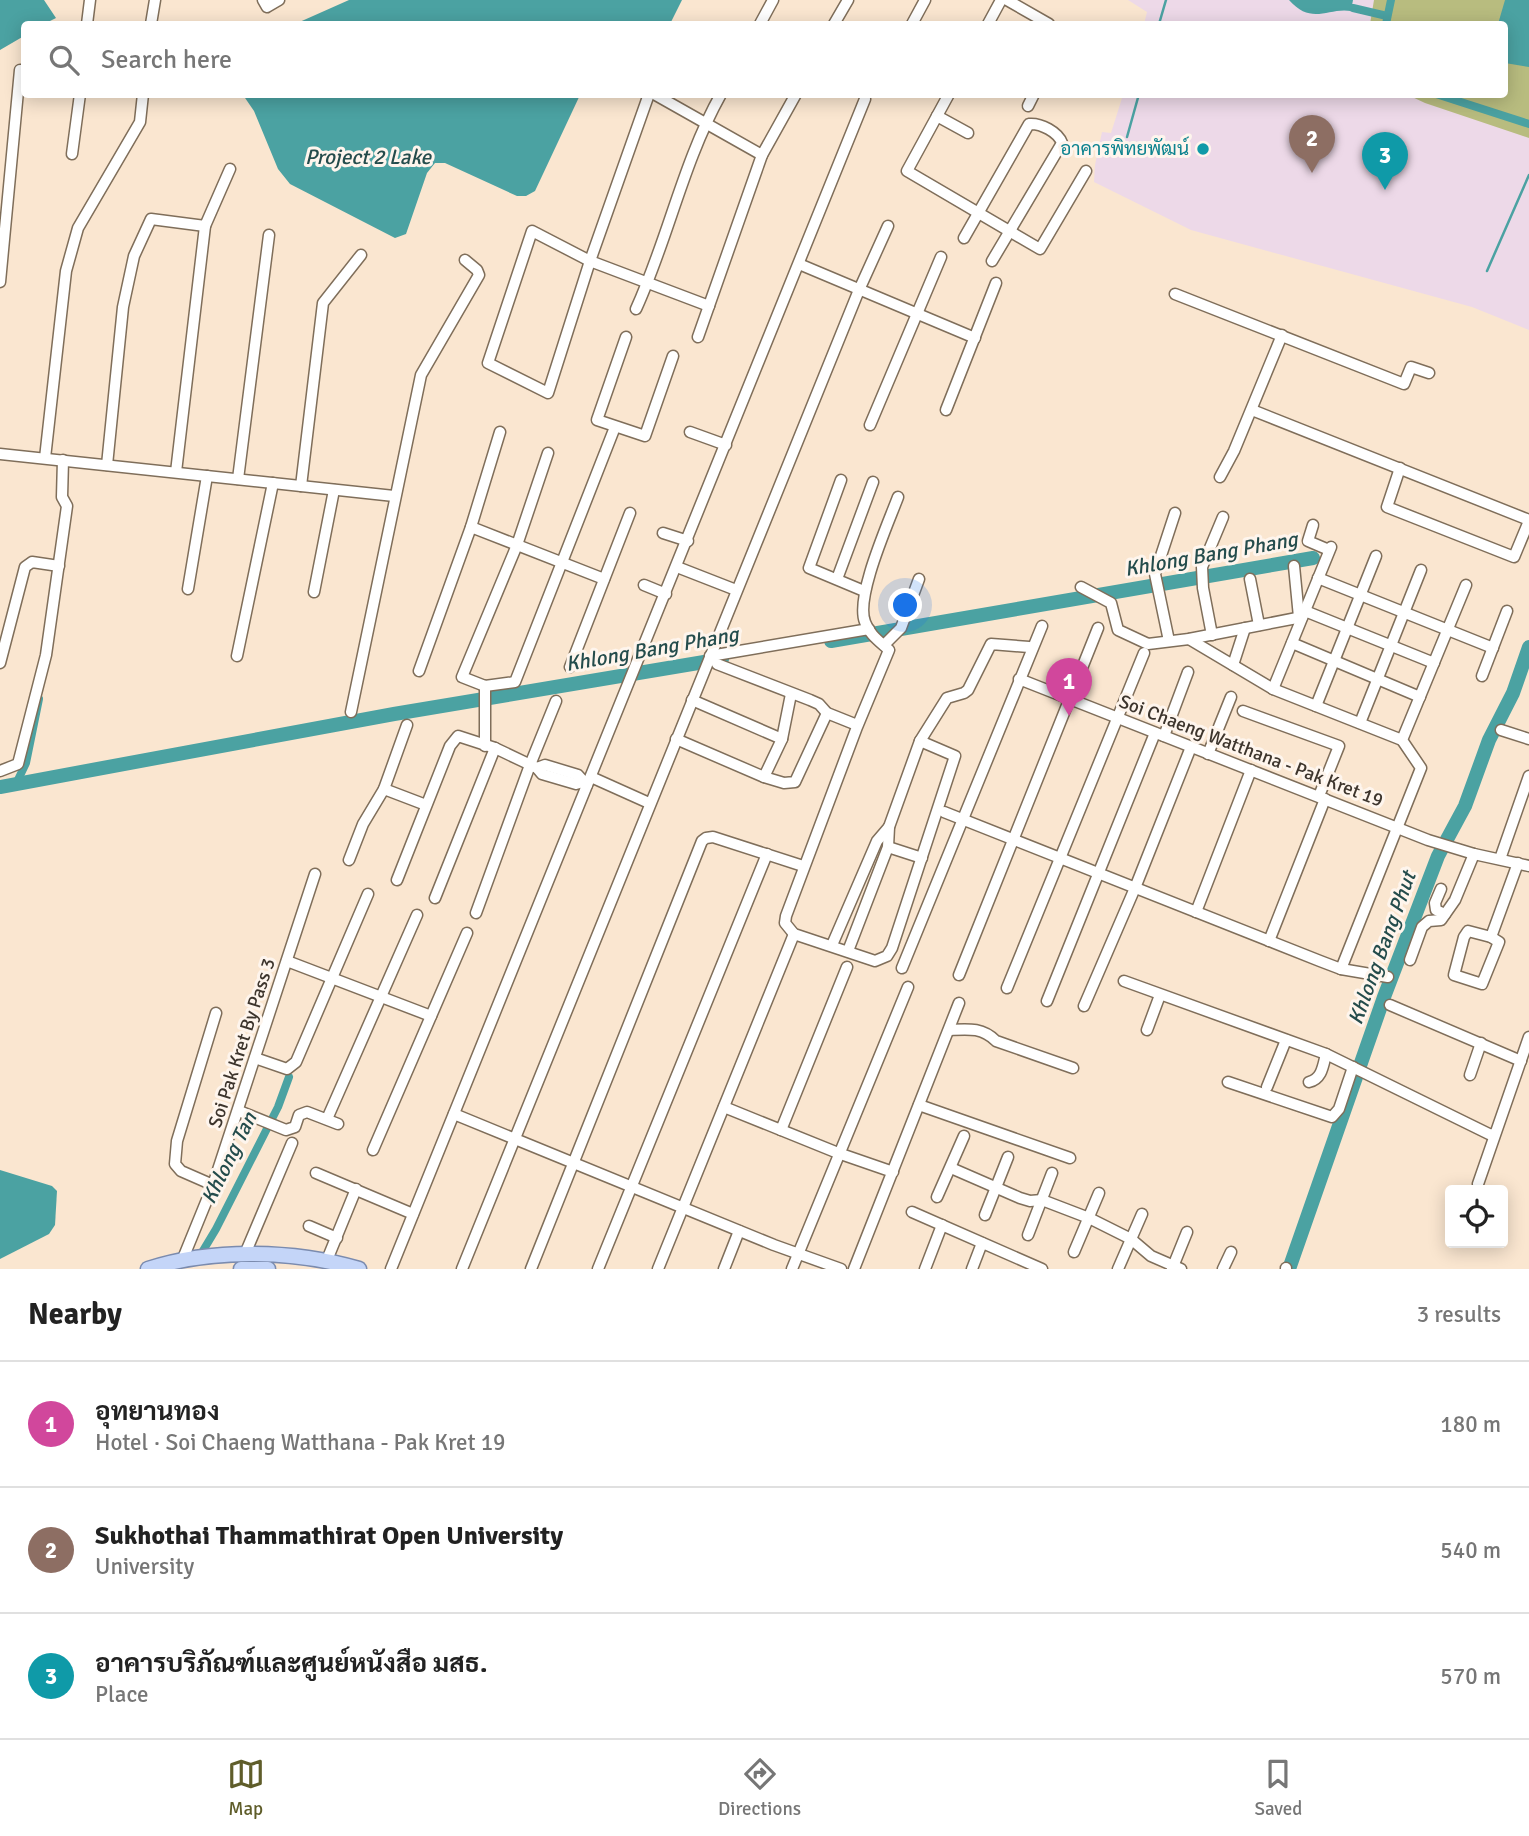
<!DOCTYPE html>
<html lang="en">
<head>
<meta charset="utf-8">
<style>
  :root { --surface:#fff; --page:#f2f2f2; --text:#222; --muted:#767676; --line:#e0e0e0; --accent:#5f5d2a }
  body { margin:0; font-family:Signika,Sarabun,sans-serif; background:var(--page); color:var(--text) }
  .controls { position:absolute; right:21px; bottom:21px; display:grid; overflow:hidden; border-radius:7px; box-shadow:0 4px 18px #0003 }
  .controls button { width:63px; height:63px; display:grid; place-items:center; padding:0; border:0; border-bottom:2px solid var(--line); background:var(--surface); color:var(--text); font:35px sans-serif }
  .you { position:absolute; left:906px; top:606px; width:24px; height:24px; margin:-18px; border:5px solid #fff; border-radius:50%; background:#1a73e8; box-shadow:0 0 0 10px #1a73e833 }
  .badge { display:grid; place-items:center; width:46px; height:46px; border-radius:50%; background:var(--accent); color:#fff; font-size:23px; font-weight:700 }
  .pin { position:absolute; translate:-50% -58px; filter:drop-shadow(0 2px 4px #0008) }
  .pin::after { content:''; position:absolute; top:37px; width:24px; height:21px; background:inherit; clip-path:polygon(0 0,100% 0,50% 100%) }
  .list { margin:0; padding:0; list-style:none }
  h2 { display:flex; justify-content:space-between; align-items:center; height:91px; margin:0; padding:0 28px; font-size:30px }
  h2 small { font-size:23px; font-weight:400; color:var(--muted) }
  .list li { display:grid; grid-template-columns:46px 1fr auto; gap:21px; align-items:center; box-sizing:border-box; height:126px; padding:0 28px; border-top:2px solid var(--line) }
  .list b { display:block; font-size:26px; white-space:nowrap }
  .list p { margin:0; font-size:23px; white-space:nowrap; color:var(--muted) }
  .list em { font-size:23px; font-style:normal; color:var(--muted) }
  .icon { flex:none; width:38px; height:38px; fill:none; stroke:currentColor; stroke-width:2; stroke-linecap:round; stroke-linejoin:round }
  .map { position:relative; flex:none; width:1529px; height:1269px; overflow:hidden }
  .search { position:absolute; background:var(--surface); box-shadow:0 4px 18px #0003; left:21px; right:21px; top:21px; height:77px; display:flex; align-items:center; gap:18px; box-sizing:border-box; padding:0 24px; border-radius:7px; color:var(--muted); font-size:26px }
  .sheet { height:469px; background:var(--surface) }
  nav { display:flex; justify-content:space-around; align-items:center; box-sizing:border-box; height:98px; border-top:2px solid var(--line); background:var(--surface); font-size:19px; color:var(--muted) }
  nav a { display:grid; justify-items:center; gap:4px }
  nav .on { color:var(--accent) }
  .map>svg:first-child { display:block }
  .education { fill:#edd9e8 }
  .green { fill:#b8bc7f }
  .water { fill:#4ba2a2 }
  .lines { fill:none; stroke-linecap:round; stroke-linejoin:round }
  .stream { stroke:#4ba2a2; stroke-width:2.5 }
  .canal { stroke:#4ba2a2; stroke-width:8 }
  .river { stroke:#4ba2a2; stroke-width:14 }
  .minor-casing { stroke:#7f6e5a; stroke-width:13 }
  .major-casing { stroke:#7b8bae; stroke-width:17 }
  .minor { stroke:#fff; stroke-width:10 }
  .major { stroke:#c4d5f8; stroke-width:14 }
  .culture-dot { fill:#0f9aa8; stroke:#fef5ed; stroke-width:2.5 }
  .labels { text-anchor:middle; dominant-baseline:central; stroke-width:6; stroke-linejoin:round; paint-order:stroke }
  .culture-label { font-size:19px; fill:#0d838f; stroke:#fef5ed; text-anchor:end }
  .street-label { font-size:19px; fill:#3d352d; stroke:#fef5ed }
  .water-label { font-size:21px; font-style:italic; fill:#244c4c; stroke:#fef5ed }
</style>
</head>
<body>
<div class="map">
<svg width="1529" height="1269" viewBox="0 0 1529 1269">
  <rect width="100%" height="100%" fill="#fae6d0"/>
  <polygon class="education" points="1128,0 1529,0 1529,330 1472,307 1191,230 1094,182 1095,165 1102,132 1111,133 1123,95 1504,94 1504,24 1144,24 1147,12"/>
  <polygon class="green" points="1374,0 1529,0 1529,138 1425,103 1408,95 1504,94 1504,24 1370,24"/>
  <g class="water">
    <polygon points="0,0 44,0 56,18 44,24 24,24 24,36 0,50"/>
    <polygon points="349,0 682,0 670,24 295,24"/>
    <path d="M1289,0H1353L1351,11C1328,7 1312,26 1289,0Z"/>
    <polygon points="1505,0 1529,0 1529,67 1505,63 1504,24 1498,24"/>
    <polygon points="243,95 580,95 535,191 526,196 517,196 445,163 435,163 427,173 406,234 395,238 290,184 278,169 254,111"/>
    <polygon points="0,1170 52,1186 57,1191 55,1225 49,1234 0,1259"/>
  </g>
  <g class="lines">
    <g class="stream">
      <polyline points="1159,24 1166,0"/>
      <polyline points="1127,137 1139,94"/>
      <polyline points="1487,271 1529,175"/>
    </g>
    <g class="canal">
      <polyline points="1353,8 1387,16"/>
      <polyline points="1386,24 1391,0"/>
      <polyline points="1436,94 1529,124"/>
      <polyline points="16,784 26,763 39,699"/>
      <polyline points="201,1254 216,1229 278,1107 289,1077"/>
    </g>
    <g class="river">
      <polyline points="831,641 1313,558"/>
      <polyline points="0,787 394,714 722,659"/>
      <polyline points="1289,1269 1384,997 1438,856 1465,806 1489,740 1513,693 1529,647"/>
    </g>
    <g class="minor-casing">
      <g id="minor">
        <polyline points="263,0 267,7 279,0"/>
        <polyline points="1007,0 1049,24"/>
        <polyline points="87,24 90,0"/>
        <polyline points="151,24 155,0"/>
        <polyline points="760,24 773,0"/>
        <polyline points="834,24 848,0"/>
        <polyline points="912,24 925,0"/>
        <polyline points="988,24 1001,0"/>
        <polyline points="649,94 590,261 548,393 488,363 532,231 590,261 709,306"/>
        <polyline points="654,94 762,155"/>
        <polyline points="949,94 907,171 1040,249 1086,171"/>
        <polyline points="1028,106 1034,94"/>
        <polyline points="937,116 968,133"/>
        <polyline points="72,154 80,94"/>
        <path d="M964,238L1029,124C1041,123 1058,132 1062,143L992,261"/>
        <polyline points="799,264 975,338"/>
        <polyline points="0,282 20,70 24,70"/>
        <polyline points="1175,294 1404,384 1411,367 1429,373"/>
        <path d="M636,309C668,239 683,162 721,94"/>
        <polyline points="626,337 597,420 645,436 673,356"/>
        <polyline points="698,337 762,155 796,94"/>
        <polyline points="946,410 996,283"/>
        <polyline points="1252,410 1529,520"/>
        <polyline points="870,425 941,257"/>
        <polyline points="690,432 726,445"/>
        <polyline points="548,453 517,545 462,677 485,686 515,682 615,427"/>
        <polyline points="0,454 394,496"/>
        <polyline points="45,458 66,271 78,228 140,122 143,94"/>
        <polyline points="107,465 123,307 134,256 151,219 205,226 230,169"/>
        <polyline points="1400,468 1387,507 1514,557 1529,521"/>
        <polyline points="176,472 205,226"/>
        <polyline points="1220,477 1234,451 1282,335"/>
        <polyline points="238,479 269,235"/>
        <polyline points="841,480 809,568 864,591"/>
        <polyline points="301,486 323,303 361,255"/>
        <path d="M898,497C888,524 855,597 865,622C869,634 879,641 889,650L857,727L786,916L785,923L794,934L875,961L887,956L892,948L955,756L920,741"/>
        <polyline points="1313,525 1308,541 1329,550"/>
        <polyline points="471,527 604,579"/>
        <polyline points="663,533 688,541"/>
        <polyline points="1294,566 1299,617"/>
        <polyline points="677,567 736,590"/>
        <polyline points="1318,578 1493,648"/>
        <polyline points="837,579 873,482"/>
        <polyline points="1250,579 1259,625"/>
        <polyline points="644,585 666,594"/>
        <polyline points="1081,587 1111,603 1118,630 1148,644 1189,639 1302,617"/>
        <polyline points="188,589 207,476"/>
        <polyline points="314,592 334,490"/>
        <polyline points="1305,611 1434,663"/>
        <polyline points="1212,635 1203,588 1202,567 1223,517"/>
        <polyline points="1189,639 1273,689 1402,740"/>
        <polyline points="1169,641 1155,574 1175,513"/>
        <polyline points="1292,643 1420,697"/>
        <polyline points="884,645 901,628 919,579"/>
        <polyline points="237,656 273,483"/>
        <polyline points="710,656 869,629"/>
        <polyline points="0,663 25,567 32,562 59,566"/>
        <polyline points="717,664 810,700 819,704 827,713 857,725"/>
        <polyline points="1233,665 1245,628"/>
        <polyline points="570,667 630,513"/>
        <polyline points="419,671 471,527 500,432"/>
        <polyline points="1482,676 1507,611"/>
        <polyline points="1019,679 1428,840 1474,854 1529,866"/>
        <polyline points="485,686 485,746"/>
        <polyline points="1273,689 1331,547"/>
        <polyline points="692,700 782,739"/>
        <polyline points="1316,706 1376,556"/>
        <polyline points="1243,711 1339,746 1319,796"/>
        <polyline points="351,712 421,375 479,275 477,270 465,260"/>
        <polyline points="1360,723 1421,570"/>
        <polyline points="1501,730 1529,739"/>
        <polyline points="1164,736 1188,672"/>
        <polyline points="676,739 764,777 784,783 795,782 827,713"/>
        <polyline points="1208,754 1231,697"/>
        <polyline points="537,768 545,765 578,775 587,785"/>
        <polyline points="0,771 18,764 46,655 67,506 62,497 63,460"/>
        <polyline points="591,777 649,803"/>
        <polyline points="764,777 782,739 791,694"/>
        <polyline points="384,789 426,805"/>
        <polyline points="944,812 1320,961 1341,969 1388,977"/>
        <polyline points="888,847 922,858"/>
        <polyline points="1500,859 1529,776"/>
        <polyline points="349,860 363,824 384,789 407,725"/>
        <polyline points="397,880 450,746 458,736 495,748 537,768 542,774 576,784 583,782"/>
        <polyline points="1441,889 1435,903 1436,910 1445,914"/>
        <polyline points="435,898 495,748"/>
        <polyline points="1196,912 1251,770"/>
        <polyline points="476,913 530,765 556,701"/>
        <polygon points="1468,931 1491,937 1499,942 1482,984 1454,975 1464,937"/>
        <polyline points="1491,937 1518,863"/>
        <polyline points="1269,941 1325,799"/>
        <polyline points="832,945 877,841 889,827"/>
        <polyline points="848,951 888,847 889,827 920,741 947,698 964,693 968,690 991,644 1029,647"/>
        <polyline points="1410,960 1422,927 1429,921 1441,920 1455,900 1474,854"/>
        <polyline points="287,961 431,1016"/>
        <polyline points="902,968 1042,626"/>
        <polyline points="1341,969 1421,768 1402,740 1466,585"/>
        <polyline points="959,975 1098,628"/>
        <polyline points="1124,981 1326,1054 1489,1134 1494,1135"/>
        <polyline points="1007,988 1144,653"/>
        <polyline points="1047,1001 1155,733"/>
        <polyline points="1390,1005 1521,1061"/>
        <polyline points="1084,1006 1135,888 1191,747"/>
        <path d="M949,1030C968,1029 982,1027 996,1041L1073,1068"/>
        <polyline points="1147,1030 1160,995"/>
        <polyline points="255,1058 287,1069 296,1062 368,894"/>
        <polyline points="1470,1075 1481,1043"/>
        <polyline points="1228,1082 1332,1117 1339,1109 1353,1067"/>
        <path d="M1309,1082C1322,1079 1323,1066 1326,1054"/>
        <polyline points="1267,1087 1286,1040"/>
        <polyline points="919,1105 1070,1158"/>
        <polyline points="724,1107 838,1153 893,1172"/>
        <polyline points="239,1111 286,1130 295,1127 299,1115 307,1112 338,1124"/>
        <polyline points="454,1114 774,1245 841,1269"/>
        <polyline points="327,1119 417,915"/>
        <polyline points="781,1130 847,967"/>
        <polyline points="373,1150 467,933"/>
        <polyline points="951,1168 1020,1198 1030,1201 1042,1200 1089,1218 1131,1239 1151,1256 1181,1269"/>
        <polyline points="316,1173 413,1214"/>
        <polyline points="1478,1184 1529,1037"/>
        <polyline points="213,1185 181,1171 175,1164 177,1141 216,1013"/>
        <polyline points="937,1197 964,1136"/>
        <polyline points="912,1212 1042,1269"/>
        <polyline points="985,1215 1008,1157"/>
        <polyline points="309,1226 337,1238"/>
        <polyline points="1028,1235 1052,1173"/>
        <polyline points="1074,1252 1099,1193"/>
        <polyline points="245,1254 292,1143"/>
        <polyline points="327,1260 356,1189"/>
        <polyline points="182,1261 213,1185 315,874"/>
        <polyline points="1286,1268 1286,1269"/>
        <polyline points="391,1269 865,99"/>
        <polyline points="462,1269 859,290 888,226"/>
        <polyline points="531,1269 702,841 706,838 713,837 803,866"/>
        <polyline points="598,1269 767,854"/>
        <polyline points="658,1269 794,934"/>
        <polyline points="724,1269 739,1231"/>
        <polyline points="792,1269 908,987"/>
        <polyline points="854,1269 959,1003"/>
        <polyline points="925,1269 942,1225"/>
        <polyline points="972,1269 982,1243"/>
        <polyline points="1118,1269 1142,1214"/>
        <polyline points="1172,1269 1187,1232"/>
        <polyline points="1223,1269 1231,1252"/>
      </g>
    </g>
    <g class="major-casing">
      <g id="major">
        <path d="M148,1269C213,1248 294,1250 359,1269"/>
        <polyline points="241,1269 268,1269"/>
      </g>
    </g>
    <use href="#minor" class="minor"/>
    <use href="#major" class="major"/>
  </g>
  <circle class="culture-dot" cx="1203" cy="149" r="7"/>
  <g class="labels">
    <g class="culture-label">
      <text x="1189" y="149">อาคารพิทยพัฒน์</text>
    </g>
    <g class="street-label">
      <text transform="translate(1251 751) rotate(21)">Soi Chaeng Watthana - Pak Kret 19</text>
      <text transform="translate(242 1043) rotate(-72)">Soi Pak Kret By Pass 3</text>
    </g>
    <g class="water-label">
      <text x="368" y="157">Project 2 Lake</text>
      <text transform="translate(1211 554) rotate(-10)">Khlong Bang Phang</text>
      <text transform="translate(652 649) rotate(-10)">Khlong Bang Phang</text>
      <text transform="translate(1382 948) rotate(-70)">Khlong Bang Phut</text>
      <text transform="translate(229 1158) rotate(-64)">Khlong Tan</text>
    </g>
  </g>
</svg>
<div class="controls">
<button><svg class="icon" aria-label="locate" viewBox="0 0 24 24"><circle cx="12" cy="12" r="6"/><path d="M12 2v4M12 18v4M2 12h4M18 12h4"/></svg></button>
</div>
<div class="you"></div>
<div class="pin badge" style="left:1069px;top:716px;background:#d1479c">1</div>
<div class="pin badge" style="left:1312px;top:173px;background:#8d6e63">2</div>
<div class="pin badge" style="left:1385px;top:190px;background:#0f9aa8">3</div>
<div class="search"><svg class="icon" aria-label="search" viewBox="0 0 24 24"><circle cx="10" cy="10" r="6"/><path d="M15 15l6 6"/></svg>Search here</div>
</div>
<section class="sheet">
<h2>Nearby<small>3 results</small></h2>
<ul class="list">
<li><span class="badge" style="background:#d1479c">1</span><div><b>อุทยานทอง</b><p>Hotel · Soi Chaeng Watthana - Pak Kret 19</p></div><em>180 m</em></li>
<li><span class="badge" style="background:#8d6e63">2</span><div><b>Sukhothai Thammathirat Open University</b><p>University</p></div><em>540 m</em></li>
<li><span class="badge" style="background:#0f9aa8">3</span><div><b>อาคารบริภัณฑ์และศูนย์หนังสือ มสธ.</b><p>Place</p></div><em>570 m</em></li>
</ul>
</section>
<nav>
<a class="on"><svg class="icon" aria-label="map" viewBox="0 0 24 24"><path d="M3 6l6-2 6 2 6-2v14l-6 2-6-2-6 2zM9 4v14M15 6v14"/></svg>Map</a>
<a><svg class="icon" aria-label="directions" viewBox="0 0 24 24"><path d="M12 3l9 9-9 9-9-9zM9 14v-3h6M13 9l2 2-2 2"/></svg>Directions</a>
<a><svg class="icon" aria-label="saved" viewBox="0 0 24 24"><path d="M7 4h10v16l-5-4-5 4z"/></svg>Saved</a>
</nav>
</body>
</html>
